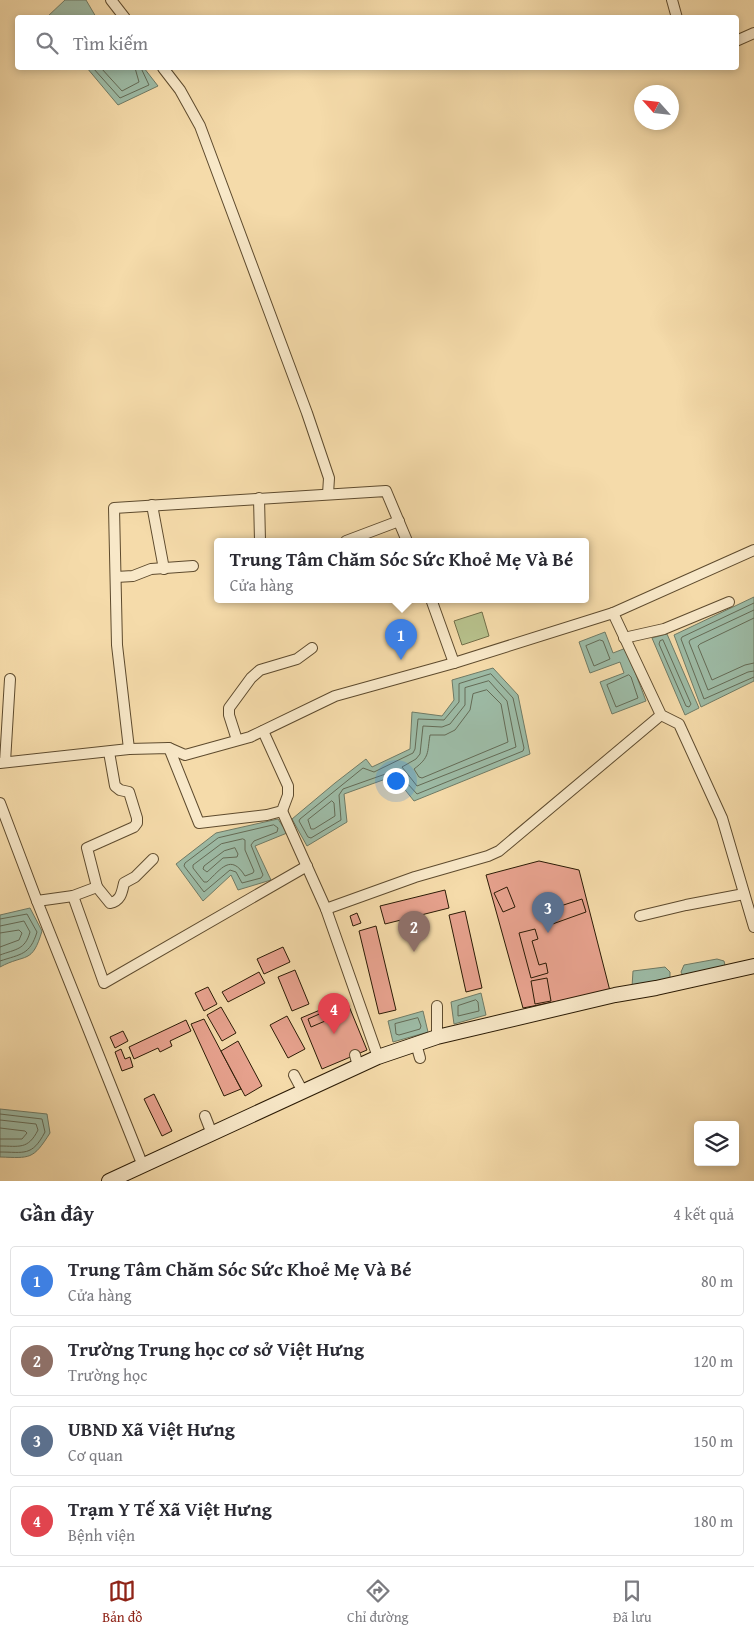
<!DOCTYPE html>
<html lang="vi">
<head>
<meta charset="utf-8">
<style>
  :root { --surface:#fff; --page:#f2f2f3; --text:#2b2b33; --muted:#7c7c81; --line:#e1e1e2; --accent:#8f2418 }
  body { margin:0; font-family:"Gentium Book Plus",serif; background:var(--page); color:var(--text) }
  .controls { position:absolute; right:15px; bottom:15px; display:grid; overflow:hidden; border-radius:5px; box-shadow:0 2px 8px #0003 }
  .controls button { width:45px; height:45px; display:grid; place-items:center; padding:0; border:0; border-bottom:1px solid var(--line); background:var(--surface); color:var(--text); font:25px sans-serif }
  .compass { position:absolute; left:634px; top:85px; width:45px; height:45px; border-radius:50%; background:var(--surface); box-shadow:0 2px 8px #0003; rotate:297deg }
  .you { position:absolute; left:395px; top:780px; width:18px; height:18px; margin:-12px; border:4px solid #fff; border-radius:50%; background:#1a73e8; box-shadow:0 0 0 8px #1a73e833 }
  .badge { display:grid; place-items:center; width:32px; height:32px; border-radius:50%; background:var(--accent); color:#fff; font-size:16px; font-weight:700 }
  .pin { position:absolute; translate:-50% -41px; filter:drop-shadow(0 1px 2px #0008) }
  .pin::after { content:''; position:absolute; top:26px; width:18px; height:15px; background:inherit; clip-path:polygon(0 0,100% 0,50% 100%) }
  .popup { position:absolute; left:214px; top:538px; width:375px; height:65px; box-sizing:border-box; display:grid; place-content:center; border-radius:5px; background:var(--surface); filter:drop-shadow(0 1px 4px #0005); font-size:16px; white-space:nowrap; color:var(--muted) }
  .popup b { font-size:19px; color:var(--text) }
  .popup::after { content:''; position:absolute; left:50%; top:100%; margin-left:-10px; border:10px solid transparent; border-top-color:var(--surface) }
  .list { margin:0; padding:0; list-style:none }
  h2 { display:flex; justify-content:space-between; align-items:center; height:65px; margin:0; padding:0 20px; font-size:21px }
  h2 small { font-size:16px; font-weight:400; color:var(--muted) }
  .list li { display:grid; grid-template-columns:32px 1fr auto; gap:15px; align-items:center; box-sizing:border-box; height:70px; margin:0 10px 10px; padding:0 10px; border:1px solid var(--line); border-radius:5px }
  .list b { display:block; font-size:19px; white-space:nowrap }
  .list p { margin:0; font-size:16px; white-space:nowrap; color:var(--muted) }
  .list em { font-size:16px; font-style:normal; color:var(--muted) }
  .icon { flex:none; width:28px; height:28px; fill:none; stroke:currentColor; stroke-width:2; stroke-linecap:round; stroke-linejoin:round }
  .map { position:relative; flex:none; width:754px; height:1181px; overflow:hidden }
  .search { position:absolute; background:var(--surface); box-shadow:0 2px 8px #0003; left:15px; right:15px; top:15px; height:55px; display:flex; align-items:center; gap:12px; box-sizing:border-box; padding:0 18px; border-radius:5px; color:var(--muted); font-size:19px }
  .sheet { height:385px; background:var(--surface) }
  nav { display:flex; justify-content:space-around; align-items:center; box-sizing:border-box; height:70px; border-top:1px solid var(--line); background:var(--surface); font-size:14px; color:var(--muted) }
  nav a { display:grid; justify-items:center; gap:2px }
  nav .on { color:var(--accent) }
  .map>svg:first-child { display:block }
  .green { fill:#b7c18c; stroke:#716e48 }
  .water { fill:#9dbba6; stroke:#6f7b66 }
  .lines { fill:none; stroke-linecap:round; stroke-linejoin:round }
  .shore { stroke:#646b56; stroke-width:1 }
  .building { fill:#e7a28e; stroke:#2b1b05 }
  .minor-casing { stroke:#5e4b2e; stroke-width:12 }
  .secondary-casing { stroke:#2b1b05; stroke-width:16 }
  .minor { stroke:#f8e8c8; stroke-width:10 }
  .secondary { stroke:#f8e8c8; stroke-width:14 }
</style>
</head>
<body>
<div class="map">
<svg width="754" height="1181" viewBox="0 0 754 1181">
  <rect width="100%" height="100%" fill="#f5dbaa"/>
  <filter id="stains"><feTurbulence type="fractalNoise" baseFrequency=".004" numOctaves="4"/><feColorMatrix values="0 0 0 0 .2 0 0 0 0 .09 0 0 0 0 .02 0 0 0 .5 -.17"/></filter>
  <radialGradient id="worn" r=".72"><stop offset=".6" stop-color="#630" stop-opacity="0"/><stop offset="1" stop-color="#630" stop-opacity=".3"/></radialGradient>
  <polygon class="green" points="482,612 489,636 462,645 454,621"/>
  <g class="water">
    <polygon points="65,0 86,0 96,17 47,17"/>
    <polygon points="87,68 144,68 158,86 118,105"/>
    <polygon points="754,597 754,681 701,707 674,635"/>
    <polygon points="605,632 613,653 626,648 646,701 612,714 600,682 624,673 620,662 590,673 579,642"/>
    <polygon points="667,634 699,708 685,715 652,638"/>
    <polygon points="493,668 518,695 530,754 414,801 394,776 344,794 347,822 307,846 292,819 335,783 366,759 372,767 410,749 412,712 442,716 454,700 452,680"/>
    <polygon points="278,819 287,833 255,846 271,880 238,890 231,875 203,901 176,864 216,833"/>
    <path d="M30,908L42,931C32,965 26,953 0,967V915Z"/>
    <polygon points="717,959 724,961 726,969 683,976 681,972 684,965"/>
    <polygon points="665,967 670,972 670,980 632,987 633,971"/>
    <polygon points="481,993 486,1015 454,1024 451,1002"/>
    <polygon points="423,1011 428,1032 393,1042 388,1021"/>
    <path d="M0,1109L47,1114L50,1133C33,1160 30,1158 0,1157Z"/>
  </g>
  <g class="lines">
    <g class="shore">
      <polyline points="93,68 120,98 149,85 141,68"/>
      <polyline points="101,68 122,91 139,82 135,68"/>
      <polyline points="754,603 682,637 681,639 704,699 754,677"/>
      <polyline points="754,610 690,640 689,642 708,690 748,672 754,671"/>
      <polyline points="754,618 700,644 698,646 712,680 745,665 754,663"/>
      <polygon points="600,640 603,641 610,659 594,666 586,646"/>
      <polygon points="663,640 691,704 689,707 686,706 659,644 660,641"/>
      <polygon points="491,674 513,698 524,748 523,751 417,794 397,772 394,771 343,789 339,795 341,820 311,838 308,837 299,821 300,819 363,768 374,772 413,753 415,749 418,719 444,720 459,702 459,684"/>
      <polygon points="629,675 631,677 638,698 616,707 607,685"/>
      <polygon points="489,681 507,701 516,747 417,786 402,767 416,759 420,754 423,726 442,727 450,724 465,705 465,688"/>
      <path d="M487,690L501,704L508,742L422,778L419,777L414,769C430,757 427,753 430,735H445L455,730L470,710L473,694Z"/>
      <polygon points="332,801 334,803 335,816 314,829 311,829 308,820"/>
      <polygon points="274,825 278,828 277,832 254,841 251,845 263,875 261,878 242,883 236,872 230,870 204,892 184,866 185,863 218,838"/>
      <path d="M243,839L245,840V850L254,871L253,873L245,876C231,853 221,869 207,882H204L193,868V865L221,844Z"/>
      <polygon points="235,848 238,854 237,857 223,858 207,872 203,869 204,866 224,851"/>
      <path d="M0,919L27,914L37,932C30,955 21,954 0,961"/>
      <path d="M0,926L24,921L30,932C25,950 16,949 0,955"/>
      <polyline points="0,933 19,930 22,933 19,940 0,947"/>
      <polygon points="476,1000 478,1002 479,1011 458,1016 458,1006"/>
      <polygon points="418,1018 421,1026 420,1029 399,1035 396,1034 395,1024"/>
      <path d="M0,1114L42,1119L45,1132C32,1157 24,1152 0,1152"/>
      <path d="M0,1120L36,1124L38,1130C28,1150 19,1146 0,1146"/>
      <polyline points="0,1128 25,1131 27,1133 22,1139 0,1139"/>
    </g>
  </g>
  <g class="building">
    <polygon points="539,861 579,870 610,991 523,1008 486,875"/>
    <polygon points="507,887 515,907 503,912 494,893"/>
    <polygon points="445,890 449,908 385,924 380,906"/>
    <polygon points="582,899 586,912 547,926 542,912"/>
    <polygon points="465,911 482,988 466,992 449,915"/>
    <polygon points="357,913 361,923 353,926 350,916"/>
    <polygon points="376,926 396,1010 379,1014 359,931"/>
    <polygon points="535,929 538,939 532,941 539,965 546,963 548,973 531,978 519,933"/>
    <polygon points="283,947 290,962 264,974 257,959"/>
    <polygon points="295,970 309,1004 292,1011 278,977"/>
    <polygon points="259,972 265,983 228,1002 222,992"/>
    <polygon points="547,978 551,1001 535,1004 531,981"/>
    <polygon points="208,987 217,1004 204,1011 195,993"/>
    <polygon points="346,999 367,1050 322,1069 301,1018"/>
    <polygon points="340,1005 344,1013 311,1027 308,1019"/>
    <polygon points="221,1007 236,1033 222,1041 207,1015"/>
    <polygon points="287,1016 305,1049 288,1058 270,1025"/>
    <polygon points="204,1019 241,1089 224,1096 191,1024"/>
    <polygon points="186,1020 191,1031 170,1041 172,1046 160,1052 158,1048 134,1059 129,1047"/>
    <polygon points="123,1031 128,1041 115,1048 110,1037"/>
    <polygon points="238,1041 262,1086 245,1096 221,1051"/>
    <polygon points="121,1049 125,1059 130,1057 133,1067 122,1071 115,1052"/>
    <polygon points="154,1094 172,1131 162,1136 144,1099"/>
  </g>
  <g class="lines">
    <g class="minor-casing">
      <g id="minor">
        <polyline points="111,0 125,18"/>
        <polyline points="672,0 677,18"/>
        <polyline points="736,41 754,33"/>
        <polyline points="163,68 180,90 200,126 307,413 329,478 328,494"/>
        <polyline points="259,498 260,541"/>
        <polyline points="152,505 164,569"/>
        <polyline points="346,541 399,521"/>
        <polyline points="116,577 133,576 151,569 193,566"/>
        <polyline points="431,599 454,663"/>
        <polyline points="613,613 661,715 679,724 722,818 754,927"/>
        <polyline points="624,638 664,629 729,602"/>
        <polyline points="237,740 229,715 229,708 251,678 260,670 297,659 312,648"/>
        <polyline points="169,748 199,823 267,815 282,811 288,795 288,786 263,731"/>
        <polyline points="129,749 117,645 114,508 386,491 407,541"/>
        <polyline points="5,762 10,679"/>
        <polyline points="0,763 129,749 169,748 185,755 250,737 335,696 454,663 613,613 754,550"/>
        <polyline points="0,803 37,901 143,1166"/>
        <polyline points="282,811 326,909 378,1057"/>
        <path d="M97,887L110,903C121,901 122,892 124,883L135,877L153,859"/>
        <polyline points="73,896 104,983 307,866"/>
        <polyline points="37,901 73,896 97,887 87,848 134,827 137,823 137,818 129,792 120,790 115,786 109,752"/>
        <polyline points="326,909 415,877 488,856 499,851 661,715"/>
        <polyline points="640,916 686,905 744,894"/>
        <polyline points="437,1037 437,1006"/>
        <polyline points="416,1044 420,1058"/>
        <polyline points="355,1055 358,1066"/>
        <polyline points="294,1075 303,1092"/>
        <polyline points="205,1116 212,1134"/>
      </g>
    </g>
    <g class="secondary-casing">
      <polyline id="secondary" points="109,1181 378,1057 437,1037 615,995 656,988 754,966"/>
    </g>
    <use href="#minor" class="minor"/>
    <use href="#secondary" class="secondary"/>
  </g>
  <rect width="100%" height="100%" filter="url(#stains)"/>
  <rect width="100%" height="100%" fill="url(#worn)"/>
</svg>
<div class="controls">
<button><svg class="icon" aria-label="layers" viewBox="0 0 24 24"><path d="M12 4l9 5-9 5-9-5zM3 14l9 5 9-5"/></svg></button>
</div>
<svg class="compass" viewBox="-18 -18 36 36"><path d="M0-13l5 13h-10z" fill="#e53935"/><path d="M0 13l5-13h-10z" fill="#7c7c81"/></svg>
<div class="you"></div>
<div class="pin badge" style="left:401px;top:660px;background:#3f7fe0">1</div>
<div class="popup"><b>Trung Tâm Chăm Sóc Sức Khoẻ Mẹ Và Bé</b>Cửa hàng</div>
<div class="pin badge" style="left:414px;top:952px;background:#8d6e63">2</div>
<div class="pin badge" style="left:548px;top:933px;background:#5c6f8a">3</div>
<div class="pin badge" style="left:334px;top:1034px;background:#e0444e">4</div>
<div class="search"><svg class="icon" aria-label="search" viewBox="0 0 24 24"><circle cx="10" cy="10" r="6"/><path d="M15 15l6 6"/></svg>Tìm kiếm</div>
</div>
<section class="sheet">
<h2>Gần đây<small>4 kết quả</small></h2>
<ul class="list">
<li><span class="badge" style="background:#3f7fe0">1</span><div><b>Trung Tâm Chăm Sóc Sức Khoẻ Mẹ Và Bé</b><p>Cửa hàng</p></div><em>80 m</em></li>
<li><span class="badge" style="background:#8d6e63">2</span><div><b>Trường Trung học cơ sở Việt Hưng</b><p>Trường học</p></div><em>120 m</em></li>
<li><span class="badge" style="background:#5c6f8a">3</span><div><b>UBND Xã Việt Hưng</b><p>Cơ quan</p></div><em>150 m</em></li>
<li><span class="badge" style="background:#e0444e">4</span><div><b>Trạm Y Tế Xã Việt Hưng</b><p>Bệnh viện</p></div><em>180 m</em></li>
</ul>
</section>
<nav>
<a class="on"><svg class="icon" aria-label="map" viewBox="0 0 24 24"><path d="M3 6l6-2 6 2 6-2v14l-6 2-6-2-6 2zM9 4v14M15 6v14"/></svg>Bản đồ</a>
<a><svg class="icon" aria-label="directions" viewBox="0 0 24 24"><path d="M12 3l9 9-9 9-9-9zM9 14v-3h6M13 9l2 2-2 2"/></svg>Chỉ đường</a>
<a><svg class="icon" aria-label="saved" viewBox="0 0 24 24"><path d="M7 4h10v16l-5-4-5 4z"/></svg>Đã lưu</a>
</nav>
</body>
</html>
